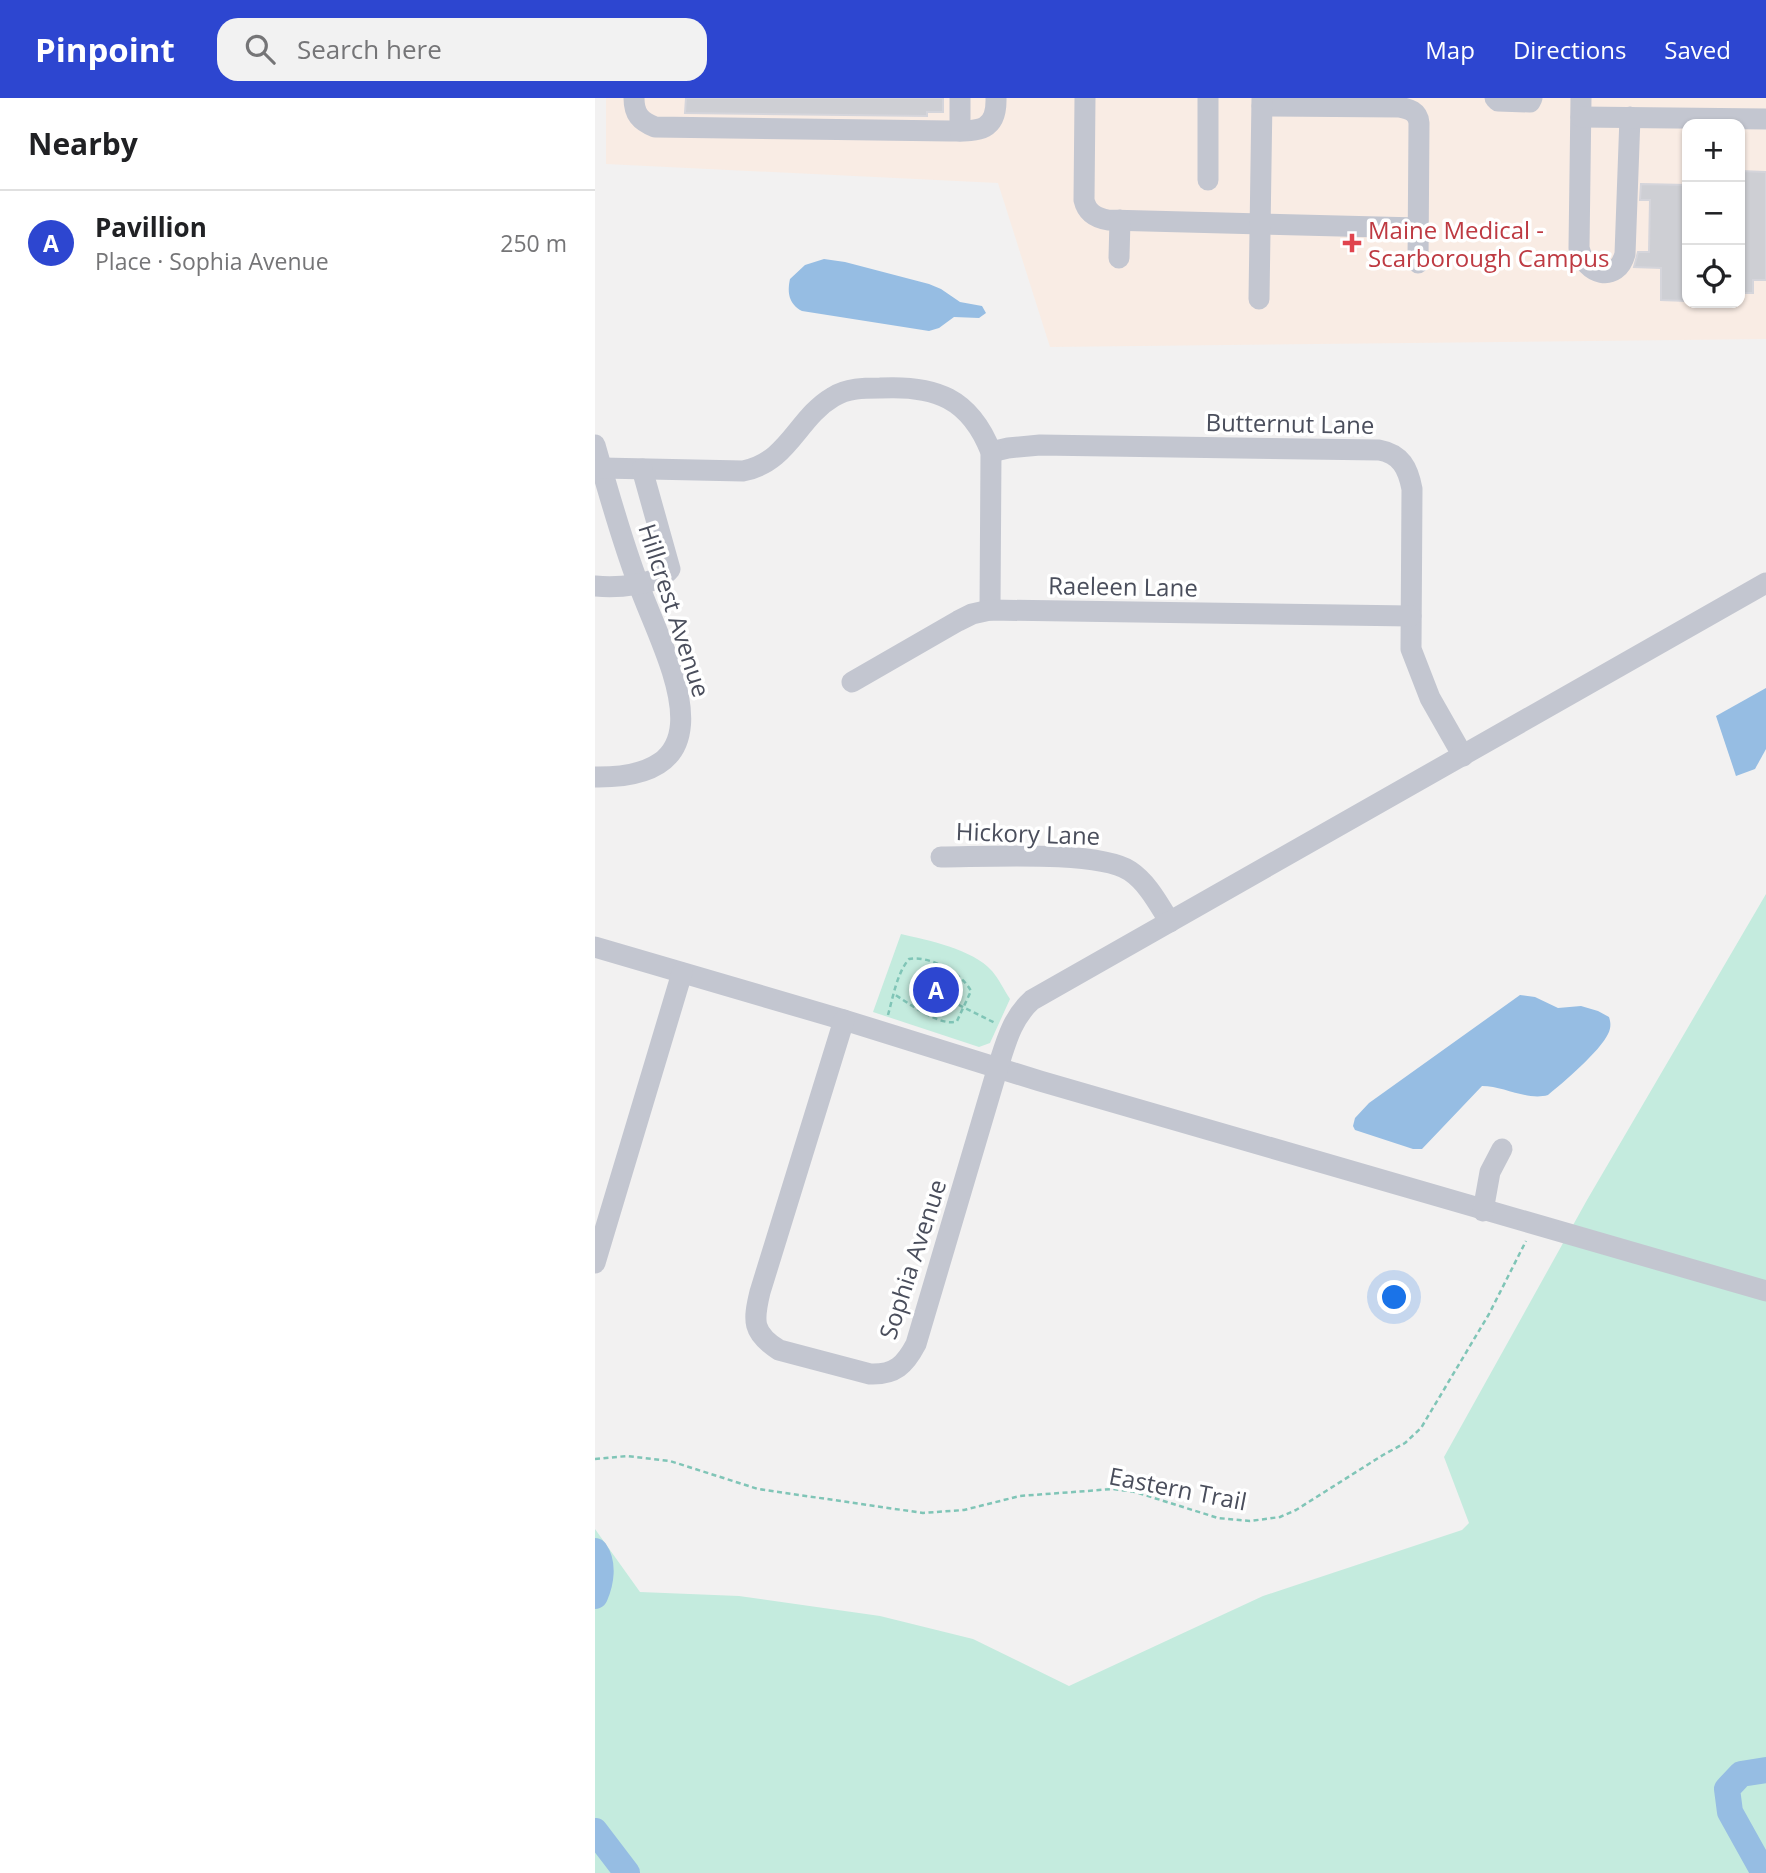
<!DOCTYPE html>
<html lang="en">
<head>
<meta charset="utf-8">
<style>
  :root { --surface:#fff; --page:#f2f2f2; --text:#202124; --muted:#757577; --line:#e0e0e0; --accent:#2d46d0 }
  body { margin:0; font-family:"Open Sans",sans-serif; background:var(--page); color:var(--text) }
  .controls { position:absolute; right:21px; top:21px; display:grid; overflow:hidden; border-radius:14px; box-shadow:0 2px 5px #0004 }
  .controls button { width:63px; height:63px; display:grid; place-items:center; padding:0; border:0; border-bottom:2px solid var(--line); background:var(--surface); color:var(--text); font:35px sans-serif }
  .you { position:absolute; left:800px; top:1200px; width:24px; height:24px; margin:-18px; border:5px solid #fff; border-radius:50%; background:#1a73e8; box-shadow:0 0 0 10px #1a73e833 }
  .badge { display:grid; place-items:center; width:46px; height:46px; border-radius:50%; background:var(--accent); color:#fff; font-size:23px; font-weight:700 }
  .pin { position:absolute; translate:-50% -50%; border:4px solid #fff; box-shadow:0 2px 7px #0006 }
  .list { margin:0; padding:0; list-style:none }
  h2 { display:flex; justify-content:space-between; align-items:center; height:91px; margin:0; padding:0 28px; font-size:30px }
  h2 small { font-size:23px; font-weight:400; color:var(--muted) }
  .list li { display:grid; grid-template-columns:46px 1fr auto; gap:21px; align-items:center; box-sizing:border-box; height:105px; padding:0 28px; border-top:2px solid var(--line) }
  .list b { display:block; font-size:26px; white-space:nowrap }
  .list p { margin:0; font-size:23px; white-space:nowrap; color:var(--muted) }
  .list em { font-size:23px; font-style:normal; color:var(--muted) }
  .icon { flex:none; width:38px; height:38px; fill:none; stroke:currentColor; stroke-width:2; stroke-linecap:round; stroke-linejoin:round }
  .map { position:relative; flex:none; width:1171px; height:1775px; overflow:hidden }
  header { display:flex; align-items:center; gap:42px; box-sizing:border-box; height:98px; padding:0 35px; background:var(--accent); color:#fff }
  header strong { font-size:33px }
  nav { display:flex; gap:38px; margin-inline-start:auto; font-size:24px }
  .search { width:490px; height:63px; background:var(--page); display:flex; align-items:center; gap:18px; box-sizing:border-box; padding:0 24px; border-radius:21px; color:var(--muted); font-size:26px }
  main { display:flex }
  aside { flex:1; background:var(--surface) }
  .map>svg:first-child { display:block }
  .medical { fill:#f9ece4; fill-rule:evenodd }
  .green { fill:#c4ebde }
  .water { fill:#96bde3 }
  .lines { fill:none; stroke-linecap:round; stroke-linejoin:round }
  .river { stroke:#96bde3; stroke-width:26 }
  .building { fill:#cecfd4; stroke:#d5d5db; stroke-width:2 }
  .path { stroke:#80c5b7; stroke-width:2.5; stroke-dasharray:5 3.5; stroke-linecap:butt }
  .minor { stroke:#c3c6d0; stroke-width:21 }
  .health-dot { fill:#e0444e; stroke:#fff; stroke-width:2.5 }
  .labels { text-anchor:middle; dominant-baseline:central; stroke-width:7; stroke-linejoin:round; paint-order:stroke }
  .health-label { font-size:24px; fill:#be3a42; stroke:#fff; text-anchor:start }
  .street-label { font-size:24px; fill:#4a4e5c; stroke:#fff }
</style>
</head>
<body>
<header>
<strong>Pinpoint</strong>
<div class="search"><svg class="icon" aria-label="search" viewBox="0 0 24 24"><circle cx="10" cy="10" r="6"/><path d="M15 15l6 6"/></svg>Search here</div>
<nav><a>Map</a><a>Directions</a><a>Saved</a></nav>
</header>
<main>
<aside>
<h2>Nearby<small></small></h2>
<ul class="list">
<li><span class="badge">A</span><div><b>Pavillion</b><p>Place · Sophia Avenue</p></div><em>250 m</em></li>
</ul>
</aside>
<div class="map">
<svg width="1171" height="1775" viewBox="0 0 1171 1775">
  <rect width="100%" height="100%" fill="#f2f1f1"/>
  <path class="medical" d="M11,0H1171V241L455,249L403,85L11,66ZM1092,26H1145V205H1092Z"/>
  <g class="green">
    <polygon points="1171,796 1171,1775 0,1775 0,1431 45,1494 144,1498 285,1518 378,1541 474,1588 668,1498 867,1432 874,1425 849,1359 992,1102"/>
    <path d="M306,836C332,842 378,851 397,873C404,881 409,892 415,901L395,945L384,949L278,914Z"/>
  </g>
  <g class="water">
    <path d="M229,161L250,164L334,186L346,191L365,204L387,208L391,215L384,220L359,219L344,230L334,233L207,213C194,206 192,195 195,181L210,167Z"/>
    <polygon points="1171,590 1171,651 1160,671 1141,678 1121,618"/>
    <path d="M925,897L940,899L963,910L986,908L1003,913L1014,919C1016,925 1016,930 1013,936C1005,953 969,984 953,997C932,1003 909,988 887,988L827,1051H818L760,1032L758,1028L760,1020L774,1005Z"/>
  </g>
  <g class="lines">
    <g class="river">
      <path d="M0,1453C9,1466 6,1484 0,1498"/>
      <polyline points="0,1733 32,1775"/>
      <polyline points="1169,1775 1135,1714 1132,1691 1146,1676 1171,1672"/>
    </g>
  </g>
  <g class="building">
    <polygon points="91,0 348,0 348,14 332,14 332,18 90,15"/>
    <polygon points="1145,73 1171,74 1171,182 1158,182 1158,195 1145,195"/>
    <polygon points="1046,86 1092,87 1092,203 1066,202 1066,170 1039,169 1043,154 1054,154 1055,102 1045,102"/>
    <polygon points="332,879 355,893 350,905 326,891"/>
  </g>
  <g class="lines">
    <g class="path">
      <polyline points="356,903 400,925"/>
      <path d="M293,917C298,899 302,875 314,861C334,857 367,875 376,893L362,923C347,930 313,905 299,896"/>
      <polyline points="0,1361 32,1358 75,1363 163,1391 328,1415 369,1412 425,1398 518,1391 540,1394 623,1420 655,1423 685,1419 701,1412 788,1357 810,1345 826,1330 894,1216 931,1143"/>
    </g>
    <g class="minor">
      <path d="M39,0C39,16 45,23 60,29L355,33C383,33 402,34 401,0"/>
      <polyline points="365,0 365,33"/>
      <path d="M490,0L489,102C492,115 501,120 513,122L823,130"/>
      <polyline points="613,0 613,82"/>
      <polyline points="900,0 903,3 935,4 937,0"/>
      <path d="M986,0L984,150C990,177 1022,186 1030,156L1035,19"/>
      <path d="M667,8L804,9C814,11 823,13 824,25L823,165"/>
      <polyline points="986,19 1171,21"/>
      <polyline points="524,160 525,122"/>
      <polyline points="664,201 667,0"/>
      <path d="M0,347C13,393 26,440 43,485C70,559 143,681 0,679"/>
      <path d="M396,354L413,350L445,347L784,352C806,356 813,370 817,391L816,551L835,600L868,658"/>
      <path d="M7,370L148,373C194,364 202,320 238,299C252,290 269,290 285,290C340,287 375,300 396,354L395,512"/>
      <path d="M0,488C20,490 62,488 75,471L47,371"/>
      <polyline points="257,584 363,523 377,516 395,512 816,518"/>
      <path d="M346,759C389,759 503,752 535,773C553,785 564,807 575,824"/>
      <polyline points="0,849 249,922 445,983 1171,1193"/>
      <path d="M249,922L165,1194C158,1223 157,1235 184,1252L275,1276C300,1277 310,1267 321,1246L403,969C411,944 417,920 437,902L1171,485"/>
      <polyline points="888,1113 895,1074 907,1051"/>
      <polyline points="0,1165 87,875"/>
    </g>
  </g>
  <path class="health-dot" d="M753.5 134.5h7v7h7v7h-7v7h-7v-7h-7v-7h7z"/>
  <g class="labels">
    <g class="health-label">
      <text x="773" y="131">Maine Medical -<tspan x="773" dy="28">Scarborough Campus</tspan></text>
    </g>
    <g class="street-label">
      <text transform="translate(695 325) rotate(1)">Butternut Lane</text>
      <text transform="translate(528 488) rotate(1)">Raeleen Lane</text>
      <text transform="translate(80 512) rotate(72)">Hillcrest Avenue</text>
      <text transform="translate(433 735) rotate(2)">Hickory Lane</text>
      <text transform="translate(317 1161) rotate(-72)">Sophia Avenue</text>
      <text transform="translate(583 1390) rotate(11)">Eastern Trail</text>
    </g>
  </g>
</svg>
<div class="controls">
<button>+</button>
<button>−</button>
<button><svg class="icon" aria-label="locate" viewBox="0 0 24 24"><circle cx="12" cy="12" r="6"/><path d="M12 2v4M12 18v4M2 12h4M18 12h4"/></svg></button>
</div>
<div class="you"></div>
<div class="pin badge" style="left:341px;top:892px">A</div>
</div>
</main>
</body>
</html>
